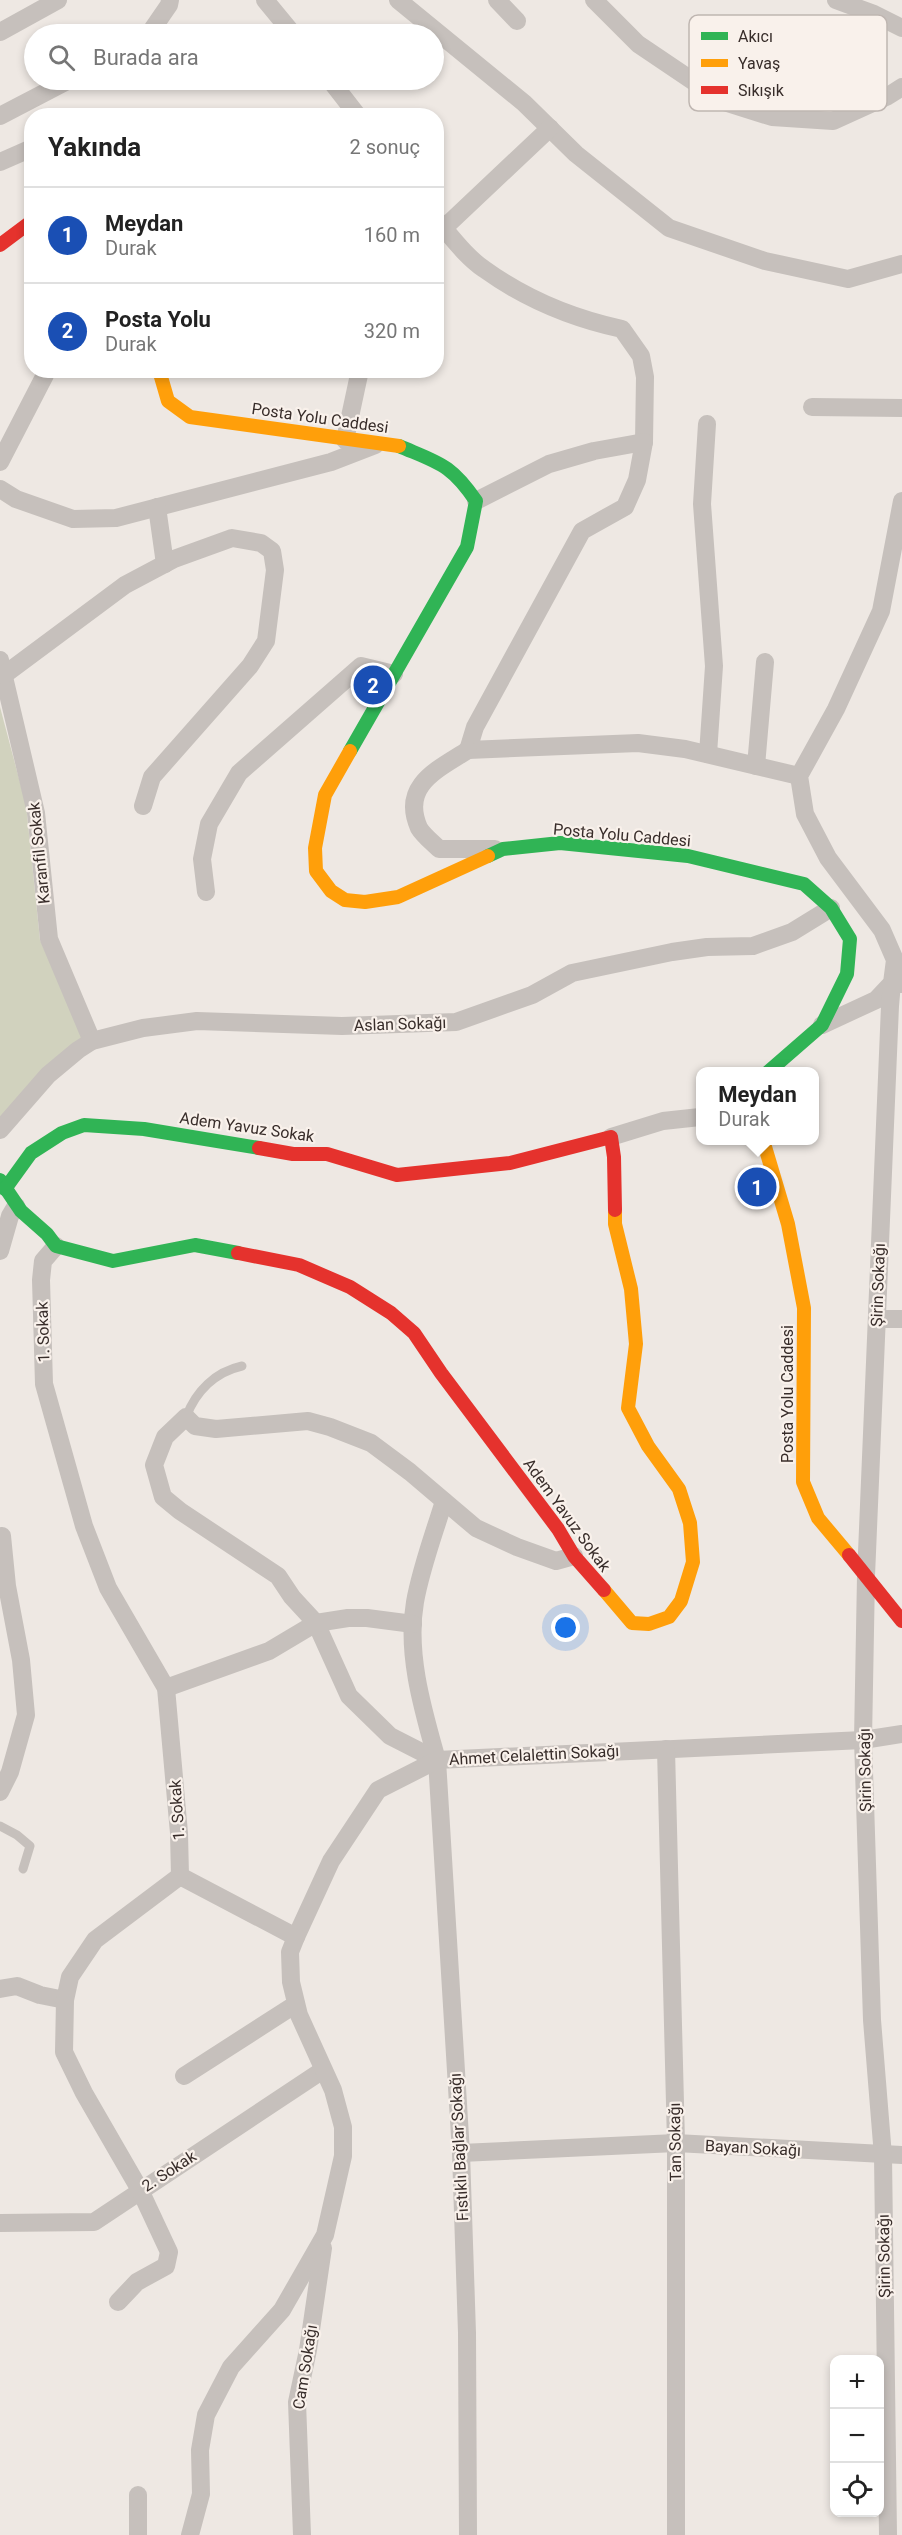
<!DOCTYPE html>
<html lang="tr">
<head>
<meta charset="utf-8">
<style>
  :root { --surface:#fff; --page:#f2f2f2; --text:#222; --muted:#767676; --line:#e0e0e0; --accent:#2563eb }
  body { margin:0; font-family:Roboto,sans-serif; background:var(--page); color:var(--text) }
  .controls { position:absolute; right:18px; bottom:18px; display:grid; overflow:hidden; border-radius:12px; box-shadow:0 3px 9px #0003 }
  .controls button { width:54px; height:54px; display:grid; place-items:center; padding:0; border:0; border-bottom:2px solid var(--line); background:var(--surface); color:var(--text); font:30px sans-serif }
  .you { position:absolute; left:566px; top:1628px; width:21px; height:21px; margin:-15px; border:4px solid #fff; border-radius:50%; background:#1a73e8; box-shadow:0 0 0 9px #1a73e833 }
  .badge { display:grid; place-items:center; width:39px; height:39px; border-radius:50%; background:var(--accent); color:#fff; font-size:20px; font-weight:700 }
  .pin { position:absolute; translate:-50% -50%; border:3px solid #fff; box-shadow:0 2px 6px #0006 }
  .popup { position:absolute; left:696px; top:1067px; width:123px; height:78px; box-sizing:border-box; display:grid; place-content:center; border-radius:12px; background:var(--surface); filter:drop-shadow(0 2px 4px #0005); font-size:20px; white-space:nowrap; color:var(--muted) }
  .popup b { font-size:22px; color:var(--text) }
  .popup::after { content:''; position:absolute; left:50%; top:100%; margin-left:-12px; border:12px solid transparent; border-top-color:var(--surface) }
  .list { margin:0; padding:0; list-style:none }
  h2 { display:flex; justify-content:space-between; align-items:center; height:78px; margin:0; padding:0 24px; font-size:26px }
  h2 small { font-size:20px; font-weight:400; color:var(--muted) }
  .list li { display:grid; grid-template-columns:39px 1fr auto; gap:18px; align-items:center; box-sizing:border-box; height:96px; padding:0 24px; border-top:2px solid var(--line) }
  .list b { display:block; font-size:22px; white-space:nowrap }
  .list p { margin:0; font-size:20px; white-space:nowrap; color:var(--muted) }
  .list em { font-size:20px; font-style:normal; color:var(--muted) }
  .icon { flex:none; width:33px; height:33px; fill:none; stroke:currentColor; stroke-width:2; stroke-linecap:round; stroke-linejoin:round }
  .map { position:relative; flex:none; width:902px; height:2535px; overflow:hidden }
  .search { position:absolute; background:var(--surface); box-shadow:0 3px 9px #0003; left:24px; top:24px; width:420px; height:66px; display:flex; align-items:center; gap:15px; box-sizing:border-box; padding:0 21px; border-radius:33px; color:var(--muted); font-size:22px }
  .panel { position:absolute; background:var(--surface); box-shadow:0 3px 9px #0003; left:24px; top:108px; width:420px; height:270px; border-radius:24px }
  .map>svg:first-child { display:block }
  .green { fill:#d1d2be }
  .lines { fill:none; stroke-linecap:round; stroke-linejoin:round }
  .lane { stroke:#c6c0bc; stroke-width:9 }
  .street { stroke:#c6c0bc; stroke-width:18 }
  .fast { stroke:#30b455; stroke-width:14 }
  .slow { stroke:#ff9f0a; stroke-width:14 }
  .jam { stroke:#e5322d; stroke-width:14 }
  .labels { text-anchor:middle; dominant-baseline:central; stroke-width:4.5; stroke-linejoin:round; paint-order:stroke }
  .street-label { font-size:16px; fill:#382d2a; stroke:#f9f1eb }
  .key { fill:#f9f1eb; stroke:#bfb6b1; stroke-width:1.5 }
  .key-label { font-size:16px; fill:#382d2a }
</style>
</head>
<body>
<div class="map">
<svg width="902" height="2535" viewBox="0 0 902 2535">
  <rect width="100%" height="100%" fill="#eee8e3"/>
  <polygon class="green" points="0,707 26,805 40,940 84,1039 0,1122"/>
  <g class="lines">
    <g class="lane">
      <path d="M186,1417C196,1391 215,1372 242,1366"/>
      <polyline points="0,1826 17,1835 30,1846 23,1869"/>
    </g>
    <g class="street">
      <polyline points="265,0 293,34"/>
      <polyline points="398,0 524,103 576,154 669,228 765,261 848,279 902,264"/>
      <polyline points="497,0 517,21"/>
      <polyline points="594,0 638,44 724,102 772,117 833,121 888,96 902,87"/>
      <polyline points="836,0 874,14 902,28"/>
      <polyline points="0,32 58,0"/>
      <polyline points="149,34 169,5 170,0"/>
      <polyline points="330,80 358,116"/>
      <polyline points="0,116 69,80"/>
      <polyline points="0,162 32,148"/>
      <path d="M436,219C450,235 466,257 484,269C527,300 571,318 622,329L641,356L645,377L644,442L637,480L625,507L582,531L475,727L468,750L638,743L685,749L799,776"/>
      <polyline points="444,228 550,128"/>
      <polyline points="812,407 902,408"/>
      <polyline points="707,424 702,504 714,666 708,754"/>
      <polyline points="345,440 360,370"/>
      <polyline points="0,462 45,375"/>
      <polyline points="0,489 16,499 73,519 116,518 331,462 375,445"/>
      <polyline points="476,501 549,464 594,451 644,442"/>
      <polyline points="157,507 165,564"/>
      <polyline points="0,660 36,813 49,939 92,1041"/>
      <polyline points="4,675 125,585 174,559 232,538 261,543 272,551 275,570 266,641 250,666 152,777 143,806"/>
      <path d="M468,750C439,769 400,785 419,828C423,835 433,843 439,849H495"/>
      <polyline points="756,766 765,662"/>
      <polyline points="206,892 202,859 209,824 239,773 361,666 394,674"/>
      <polyline points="822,1025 876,1000 892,983 895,960 882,930 828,858 805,814 799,776 836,709 881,611 902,501"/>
      <polyline points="0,1130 48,1075 78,1050 92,1041 143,1028 197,1021 342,1026 456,1022 532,995 572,973 672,952 707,947 753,946 792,932 831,908"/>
      <polyline points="611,1137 663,1121 700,1117"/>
      <polyline points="56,1246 43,1261 41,1280 44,1384 84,1526 108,1588 166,1688 179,1833 180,1876"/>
      <polyline points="0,1251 10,1216 16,1206"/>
      <polyline points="877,1319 902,1319"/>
      <path d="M444,1501C434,1534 421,1568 415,1602C406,1654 423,1710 437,1760L461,2153L467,2333L468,2535"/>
      <polyline points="574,1556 556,1561 517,1547 476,1528 410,1472 371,1443 330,1427 308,1421 216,1429 195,1426 186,1417 165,1437 154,1465 163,1497 180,1511 278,1576 292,1597 316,1623 349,1696 390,1736 437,1760 863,1740 902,1734"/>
      <polyline points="166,1688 269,1651 316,1623 348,1618 367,1618 413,1624"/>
      <polyline points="666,1749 676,2143 676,2535"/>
      <polyline points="0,1792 10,1772 26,1715 21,1660 7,1586 2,1536"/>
      <polyline points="180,1876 296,1937 331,1861 378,1790 437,1760"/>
      <polyline points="0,1989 17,1986 40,1995 65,2000"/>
      <polyline points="184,2076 296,2004"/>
      <polyline points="461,2153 676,2143 902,2155"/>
      <polyline points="0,2223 94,2222 323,2070"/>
      <polyline points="118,2302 137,2282 166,2266 169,2252 140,2190 84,2093 64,2052 65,2000 70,1977 95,1940 180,1876"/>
      <polyline points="138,2535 138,2495"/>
      <polyline points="190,2535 201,2494 200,2450 206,2415 231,2367 282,2310 325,2235 343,2156 343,2127 333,2090 299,2015 291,1982 290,1952 296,1937"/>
      <polyline points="302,2535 297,2402 308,2350 323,2248"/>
      <polyline points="888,2535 883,2156 872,2020 863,1740 866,1576 890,1006 892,983 902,984"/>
    </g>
    <g class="fast">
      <path d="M350,751L467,547L476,501C451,464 439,463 399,446"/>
      <polyline points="488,856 503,849 560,843 688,856 804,884 831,908 850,939 847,974 822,1025 768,1072"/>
      <polyline points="0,1180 21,1211 47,1234 56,1246 113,1261 195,1245 238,1253"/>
      <polyline points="5,1189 31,1153 62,1133 84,1125 144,1129 259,1148"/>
    </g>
    <g class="slow">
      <polyline points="159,370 168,401 190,417 399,446"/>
      <polyline points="350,751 325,795 315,848 316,871 331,891 345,900 365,902 398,897 488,856"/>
      <polyline points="763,1140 788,1224 804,1308 803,1482 818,1518 849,1555"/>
      <polyline points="604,1590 632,1623 649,1624 669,1617 681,1601 693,1562 690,1523 679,1489 648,1446 628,1408 636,1344 631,1289 615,1224 615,1210"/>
    </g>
    <g class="jam">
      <polyline points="0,245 32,221"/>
      <polyline points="259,1148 293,1154 327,1154 397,1175 510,1163 611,1137 614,1157 615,1210"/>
      <polyline points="238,1253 299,1265 350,1287 391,1313 414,1333 441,1373 558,1529 574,1556 604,1590"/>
      <polyline points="849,1555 902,1621"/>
    </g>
  </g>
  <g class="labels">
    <g class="street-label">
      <text transform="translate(320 418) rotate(8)">Posta Yolu Caddesi</text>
      <text transform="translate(622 835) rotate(5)">Posta Yolu Caddesi</text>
      <text transform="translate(39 853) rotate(-96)">Karanfil Sokak</text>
      <text transform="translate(400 1024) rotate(-2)">Aslan Sokağı</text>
      <text transform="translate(247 1127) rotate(8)">Adem Yavuz Sokak</text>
      <text transform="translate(878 1285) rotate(-88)">Şirin Sokağı</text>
      <text transform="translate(43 1332) rotate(-92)">1. Sokak</text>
      <text transform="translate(787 1394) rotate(-90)">Posta Yolu Caddesi</text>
      <text transform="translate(567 1515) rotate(54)">Adem Yavuz Sokak</text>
      <text transform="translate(534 1755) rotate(-3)">Ahmet Celalettin Sokağı</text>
      <text transform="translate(865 1770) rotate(-91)">Şirin Sokağı</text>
      <text transform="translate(177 1810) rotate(-94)">1. Sokak</text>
      <text transform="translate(675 2142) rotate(-91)">Tan Sokağı</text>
      <text transform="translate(459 2147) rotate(-93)">Fıstıklı Bağlar Sokağı</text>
      <text transform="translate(753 2148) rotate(3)">Bayan Sokağı</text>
      <text transform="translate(169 2171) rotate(-33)">2. Sokak</text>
      <text transform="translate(884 2256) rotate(-91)">Şirin Sokağı</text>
      <text transform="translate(305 2367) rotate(-81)">Cam Sokağı</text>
    </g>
  </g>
  <rect x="689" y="15" width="198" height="96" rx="9" class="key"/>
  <rect x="701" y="32" width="27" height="8" fill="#30b455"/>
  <rect x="701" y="59" width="27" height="8" fill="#ff9f0a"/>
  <rect x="701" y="86" width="27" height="8" fill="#e5322d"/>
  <g class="key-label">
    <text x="738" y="42">Akıcı</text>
    <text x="738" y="69">Yavaş</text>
    <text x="738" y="96">Sıkışık</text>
  </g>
</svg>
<div class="controls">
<button>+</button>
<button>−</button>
<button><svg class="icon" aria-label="locate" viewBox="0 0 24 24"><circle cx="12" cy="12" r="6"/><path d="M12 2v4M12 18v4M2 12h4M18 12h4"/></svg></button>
</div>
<div class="you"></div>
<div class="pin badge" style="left:757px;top:1187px;background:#1a4fb4">1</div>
<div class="popup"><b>Meydan</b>Durak</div>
<div class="pin badge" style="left:373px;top:685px;background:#1a4fb4">2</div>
<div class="search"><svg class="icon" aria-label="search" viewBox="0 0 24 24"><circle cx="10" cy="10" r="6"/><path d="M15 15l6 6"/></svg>Burada ara</div>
<section class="panel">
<h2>Yakında<small>2 sonuç</small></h2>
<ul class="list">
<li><span class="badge" style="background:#1a4fb4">1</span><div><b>Meydan</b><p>Durak</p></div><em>160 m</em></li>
<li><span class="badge" style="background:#1a4fb4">2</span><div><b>Posta Yolu</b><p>Durak</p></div><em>320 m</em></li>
</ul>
</section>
</div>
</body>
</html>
